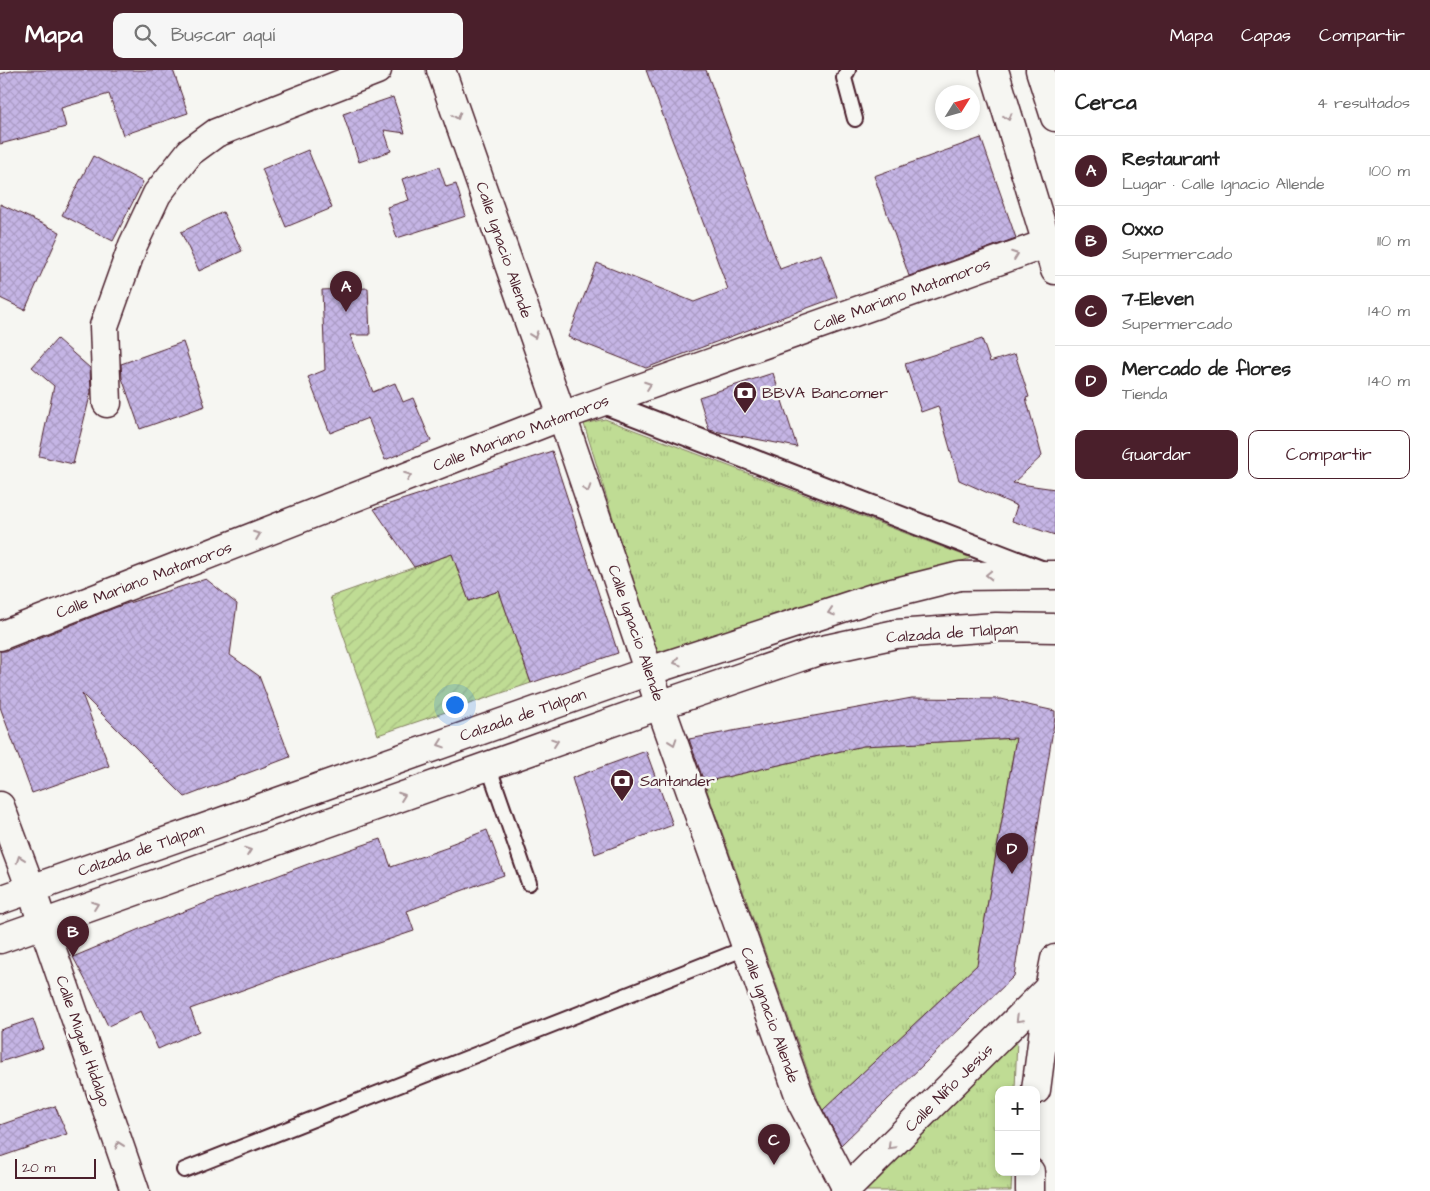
<!DOCTYPE html>
<html lang="es">
<head>
<meta charset="utf-8">
<style>
  :root { --surface:#fff; --page:#f6f6f6; --text:#222; --muted:#767676; --line:#e0e0e0; --accent:#4a1f2b }
  body { margin:0; font-family:"Architects Daughter",sans-serif; background:var(--page); color:var(--text) }
  .controls { position:absolute; right:15px; bottom:15px; display:grid; overflow:hidden; border-radius:10px; box-shadow:0 2px 8px #0003 }
  .controls button { width:45px; height:45px; display:grid; place-items:center; padding:0; border:0; border-bottom:1px solid var(--line); background:var(--surface); color:var(--text); font:25px sans-serif }
  .compass { position:absolute; left:935px; top:15px; width:45px; height:45px; border-radius:50%; background:var(--surface); box-shadow:0 2px 8px #0003; rotate:53deg }
  .scale { position:absolute; left:15px; bottom:12px; width:81px; box-sizing:border-box; padding-left:5px; border:2px solid #4a1f2b; border-top:0; font-size:14px; line-height:18px; white-space:nowrap; color:#4a1f2b; -webkit-text-stroke:4px #f6f6f2; paint-order:stroke }
  .you { position:absolute; left:454px; top:634px; width:18px; height:18px; margin:-12px; border:4px solid #fff; border-radius:50%; background:#1a73e8; box-shadow:0 0 0 8px #1a73e833 }
  .badge { display:grid; place-items:center; width:32px; height:32px; border-radius:50%; background:var(--accent); color:#fff; font-size:16px; font-weight:700 }
  .pin { position:absolute; translate:-50% -41px; filter:drop-shadow(0 1px 2px #0008) }
  .pin::after { content:''; position:absolute; top:26px; width:18px; height:15px; background:inherit; clip-path:polygon(0 0,100% 0,50% 100%) }
  .list { margin:0; padding:0; list-style:none }
  h2 { display:flex; justify-content:space-between; align-items:center; height:65px; margin:0; padding:0 20px; font-size:21px }
  h2 small { font-size:16px; font-weight:400; color:var(--muted) }
  .list li { display:grid; grid-template-columns:32px 1fr auto; gap:15px; align-items:center; box-sizing:border-box; height:70px; padding:0 20px; border-top:1px solid var(--line) }
  .list b { display:block; font-size:19px; white-space:nowrap }
  .list p { margin:0; font-size:16px; white-space:nowrap; color:var(--muted) }
  .list em { font-size:16px; font-style:normal; color:var(--muted) }
  .actions { display:flex; gap:10px; padding:15px 20px }
  .actions a { flex:1; padding:11px 0; border:1px solid var(--accent); border-radius:10px; text-align:center; font-size:18px; color:var(--accent) }
  .actions .main { background:var(--accent); color:#fff }
  .icon { flex:none; width:28px; height:28px; fill:none; stroke:currentColor; stroke-width:2; stroke-linecap:round; stroke-linejoin:round }
  .map { position:relative; flex:none; width:1055px; height:1121px; overflow:hidden }
  header { display:flex; align-items:center; gap:30px; box-sizing:border-box; height:70px; padding:0 25px; background:var(--accent); color:#fff }
  header strong { font-size:24px }
  nav { display:flex; gap:28px; margin-inline-start:auto; font-size:18px }
  .search { width:350px; height:45px; background:var(--page); display:flex; align-items:center; gap:12px; box-sizing:border-box; padding:0 18px; border-radius:10px; color:var(--muted); font-size:19px }
  main { display:flex }
  aside { flex:1; background:var(--surface) }
  .map>svg:first-child { display:block }
  .park { fill:url(#park-tufts); stroke:#847e60 }
  .garden { fill:url(#garden-furrows); stroke:#847e60 }
  .building { fill:url(#building-cross-hatch); stroke:#4a1f2b }
  .lines { fill:none; stroke-linecap:round; stroke-linejoin:round }
  .service-casing { stroke:#4a1f2b; stroke-width:18 }
  .pedestrian-casing { stroke:#4a1f2b; stroke-width:25 }
  .minor-casing { stroke:#4a1f2b; stroke-width:31 }
  .secondary-casing { stroke:#4a1f2b; stroke-width:31 }
  .service { stroke:#f6f6f2; stroke-width:14 }
  .pedestrian { stroke:#f6f6f2; stroke-width:21 }
  .minor { stroke:#f6f6f2; stroke-width:28 }
  .secondary { stroke:#f6f6f2; stroke-width:28 }
  .oneway { stroke:#a99598 }
  .labels { text-anchor:middle; dominant-baseline:central; stroke-width:5; stroke-linejoin:round; paint-order:stroke }
  .street-label { font-size:16px; fill:#4a1f2b; stroke:#f6f6f2 }
  .poi-label { font-size:16px; fill:#4a1f2b; stroke:#f6f6f2; text-anchor:start }
</style>
</head>
<body>
<header>
<strong>Mapa</strong>
<div class="search"><svg class="icon" aria-label="search" viewBox="0 0 24 24"><circle cx="10" cy="10" r="6"/><path d="M15 15l6 6"/></svg>Buscar aquí</div>
<nav><a>Mapa</a><a>Capas</a><a>Compartir</a></nav>
</header>
<main>
<div class="map">
<svg width="1055" height="1121" viewBox="0 0 1055 1121">
  <defs>
    <pattern id="park-tufts" width="24" height="20" patternUnits="userSpaceOnUse" patternTransform="scale(1.25)"><rect width="24" height="20" fill="#bfdc94"/><path d="M3 7l-1-3M5 7V3M7 7l1-3M15 17l-1-3M17 17v-4M19 17l1-3" fill="none" stroke="#a6bc80"/></pattern>
    <pattern id="garden-furrows" width="10" height="10" patternUnits="userSpaceOnUse" patternTransform="scale(1.25)"><rect width="10" height="10" fill="#bfdc94"/><path d="M-1 1l2-2M0 10L10 0M9 11l2-2" fill="none" stroke="#a6bc80"/></pattern>
    <pattern id="building-cross-hatch" width="8" height="8" patternUnits="userSpaceOnUse" patternTransform="scale(1.25)"><rect width="8" height="8" fill="#c5b5e5"/><path d="M0 0l8 8M0 8l8-8" fill="none" stroke="#ab9bc5"/></pattern>
  </defs>
  <rect width="100%" height="100%" fill="#f6f6f2"/>
  <filter id="ink" filterUnits="userSpaceOnUse"><feTurbulence type="fractalNoise" baseFrequency=".02" numOctaves="2"/><feDisplacementMap in="SourceGraphic" scale="10" xChannelSelector="R" yChannelSelector="G"/><feConvolveMatrix kernelMatrix="1 2 1 2 8 2 1 2 1" color-interpolation-filters="sRGB"/></filter>
  <g filter="url(#ink)">
    <g class="park">
      <polygon points="605,349 971,488 657,591 584,354"/>
      <polygon points="1016,668 977,895 822,1041 704,712 863,676"/>
      <polygon points="1017,968 1015,1020 999,1020 999,1102 1012,1102 1011,1121 860,1121"/>
    </g>
    <polygon class="garden" points="452,484 469,531 499,521 531,613 378,665 330,527"/>
    <g class="building">
      <polygon points="15,0 173,0 188,43 123,65 109,24 61,38 66,57 0,74 0,4"/>
      <polygon points="646,0 706,0 780,199 821,184 837,227 646,298 568,267 597,193 694,232 728,219"/>
      <polygon points="393,27 405,63 384,60 391,81 359,92 343,44"/>
      <polygon points="981,68 1016,168 909,206 874,106"/>
      <polygon points="308,80 332,138 286,157 262,99"/>
      <polygon points="93,86 143,112 113,171 62,145"/>
      <polygon points="439,97 446,117 456,114 466,146 397,168 387,137 409,130 402,109"/>
      <polygon points="0,134 60,162 25,240 0,228"/>
      <polygon points="223,142 242,181 199,201 181,162"/>
      <polygon points="368,218 370,265 350,265 373,322 395,313 403,332 413,328 431,371 385,390 368,348 330,363 308,307 325,300 322,220"/>
      <polygon points="57,269 90,298 91,322 73,394 39,386 54,316 32,297"/>
      <polygon points="982,269 990,292 1015,284 1029,327 1026,328 1042,386 1013,413 1055,419 1055,465 1012,451 1017,436 959,410 938,336 921,342 905,294"/>
      <polygon points="183,272 205,336 140,359 122,308 121,294"/>
      <polygon points="773,303 797,377 709,360 699,327"/>
      <polygon points="552,381 618,583 531,613 499,521 469,531 452,484 414,497 374,439"/>
      <polygon points="206,509 237,534 230,585 259,606 290,687 185,727 82,624 109,696 32,723 0,637 0,581 6,581 122,535"/>
      <polygon points="912,628 1001,629 1055,641 1055,647 1014,906 841,1075 823,1040 977,895 1016,668 863,676 704,712 689,669"/>
      <polygon points="646,681 673,755 595,784 572,708"/>
      <polygon points="487,760 504,805 407,841 414,861 292,902 190,939 199,961 158,979 141,941 108,956 95,928 73,887 156,852 316,791 381,769 391,797 449,777 448,775"/>
      <polygon points="33,949 43,978 0,992 0,960"/>
      <polygon points="55,1036 67,1064 0,1087 0,1055"/>
    </g>
    <g class="lines">
      <g class="service-casing">
        <g id="service">
          <polyline points="848,0 844,8 855,49"/>
          <polyline points="488,695 529,813"/>
          <polyline points="184,1100 746,878"/>
        </g>
      </g>
      <g class="pedestrian-casing">
        <polyline id="pedestrian" points="602,332 1042,502"/>
      </g>
      <g class="minor-casing">
        <g id="minor">
          <polyline points="441,0 562,346 660,635 802,1033 847,1119"/>
          <polyline points="107,333 104,256 133,175 157,124 190,82 216,63 377,0"/>
          <polyline points="0,566 562,346 1048,173"/>
          <polyline points="0,736 31,819 135,1121"/>
          <polyline points="845,1121 1045,922 1049,919 1055,919"/>
        </g>
      </g>
      <g class="secondary-casing">
        <g id="secondary">
          <polyline points="994,0 1055,200"/>
          <polyline points="1040,0 1055,47"/>
          <polyline points="0,830 649,601 876,527 960,506 1055,505"/>
          <polyline points="0,869 660,635 818,581 896,564 996,557 1055,558"/>
          <polyline points="1036,1020 1049,919 1055,889"/>
          <polyline points="1030,1121 1030,1102"/>
        </g>
      </g>
      <use href="#service" class="service"/>
      <use href="#pedestrian" class="pedestrian"/>
      <use href="#minor" class="minor"/>
      <use href="#secondary" class="secondary"/>
    </g>
    <defs><path id="oneway-chevron" d="M-2-3.5L2.5 0L-2 3.5" fill="none" stroke-width="1.6" stroke-linecap="round" stroke-linejoin="round" transform="scale(1.25)"/></defs>
    <g class="oneway">
      <use href="#oneway-chevron" transform="translate(457 46) rotate(71)"/>
      <use href="#oneway-chevron" transform="translate(1008 47) rotate(73)"/>
      <use href="#oneway-chevron" transform="translate(1015 185) rotate(-20)"/>
      <use href="#oneway-chevron" transform="translate(534 265) rotate(71)"/>
      <use href="#oneway-chevron" transform="translate(648 315) rotate(-20)"/>
      <use href="#oneway-chevron" transform="translate(408 406) rotate(-21)"/>
      <use href="#oneway-chevron" transform="translate(587 419) rotate(71)"/>
      <use href="#oneway-chevron" transform="translate(257 465) rotate(-21)"/>
      <use href="#oneway-chevron" transform="translate(989 505) rotate(179)"/>
      <use href="#oneway-chevron" transform="translate(831 542) rotate(162)"/>
      <use href="#oneway-chevron" transform="translate(677 592) rotate(162)"/>
      <use href="#oneway-chevron" transform="translate(555 672) rotate(-19)"/>
      <use href="#oneway-chevron" transform="translate(673 672) rotate(71)"/>
      <use href="#oneway-chevron" transform="translate(441 674) rotate(161)"/>
      <use href="#oneway-chevron" transform="translate(402 726) rotate(-20)"/>
      <use href="#oneway-chevron" transform="translate(248 781) rotate(-20)"/>
      <use href="#oneway-chevron" transform="translate(20 789) rotate(-110)"/>
      <use href="#oneway-chevron" transform="translate(95 835) rotate(-20)"/>
      <use href="#oneway-chevron" transform="translate(1019 949) rotate(135)"/>
      <use href="#oneway-chevron" transform="translate(119 1075) rotate(-109)"/>
      <use href="#oneway-chevron" transform="translate(891 1076) rotate(135)"/>
    </g>
  </g>
  <defs>
    <g id="bank-pin" transform="scale(1.25)"><path d="M0 17L-7.5 6A9.5 9.5 0 1 1 7.5 6Z" fill="#4a1f2b" stroke="#f6f6f2"/><path d="M-6-4H6V4H-6ZM0-2.3a2.3 2.3 0 1 0 0 4.6a2.3 2.3 0 1 0 0-4.6Z" fill="#fff"/></g>
  </defs>
  <g fill-rule="evenodd">
    <use href="#bank-pin" x="745" y="323"/>
    <use href="#bank-pin" x="622" y="711"/>
  </g>
  <g class="labels">
    <g class="street-label">
      <text transform="translate(504 180) rotate(71)">Calle Ignacio Allende</text>
      <text transform="translate(902 225) rotate(-20)">Calle Mariano Matamoros</text>
      <text transform="translate(521 363) rotate(-21)">Calle Mariano Matamoros</text>
      <text transform="translate(144 510) rotate(-21)">Calle Mariano Matamoros</text>
      <text transform="translate(636 563) rotate(71)">Calle Ignacio Allende</text>
      <text transform="translate(952 563) rotate(-4)">Calzada de Tlalpan</text>
      <text transform="translate(523 645) rotate(-19)">Calzada de Tlalpan</text>
      <text transform="translate(141 780) rotate(-19)">Calzada de Tlalpan</text>
      <text transform="translate(770 945) rotate(70)">Calle Ignacio Allende</text>
      <text transform="translate(83 971) rotate(71)">Calle Miguel Hidalgo</text>
      <text transform="translate(949 1018) rotate(-45)">Calle Niño Jesús</text>
    </g>
    <g class="poi-label">
      <text x="762" y="323">BBVA Bancomer</text>
      <text x="640" y="711">Santander</text>
    </g>
  </g>
</svg>
<div class="controls">
<button>+</button>
<button>−</button>
</div>
<svg class="compass" viewBox="-18 -18 36 36"><path d="M0-13l5 13h-10z" fill="#e53935"/><path d="M0 13l5-13h-10z" fill="#767676"/></svg>
<div class="scale">20 m</div>
<div class="you"></div>
<div class="pin badge" style="left:346px;top:242px">A</div>
<div class="pin badge" style="left:73px;top:887px">B</div>
<div class="pin badge" style="left:774px;top:1095px">C</div>
<div class="pin badge" style="left:1012px;top:804px">D</div>
</div>
<aside>
<h2>Cerca<small>4 resultados</small></h2>
<ul class="list">
<li><span class="badge">A</span><div><b>Restaurant</b><p>Lugar · Calle Ignacio Allende</p></div><em>100 m</em></li>
<li><span class="badge">B</span><div><b>Oxxo</b><p>Supermercado</p></div><em>110 m</em></li>
<li><span class="badge">C</span><div><b>7-Eleven</b><p>Supermercado</p></div><em>140 m</em></li>
<li><span class="badge">D</span><div><b>Mercado de flores</b><p>Tienda</p></div><em>140 m</em></li>
</ul>
<div class="actions"><a class="main">Guardar</a><a>Compartir</a></div>
</aside>
</main>
</body>
</html>
